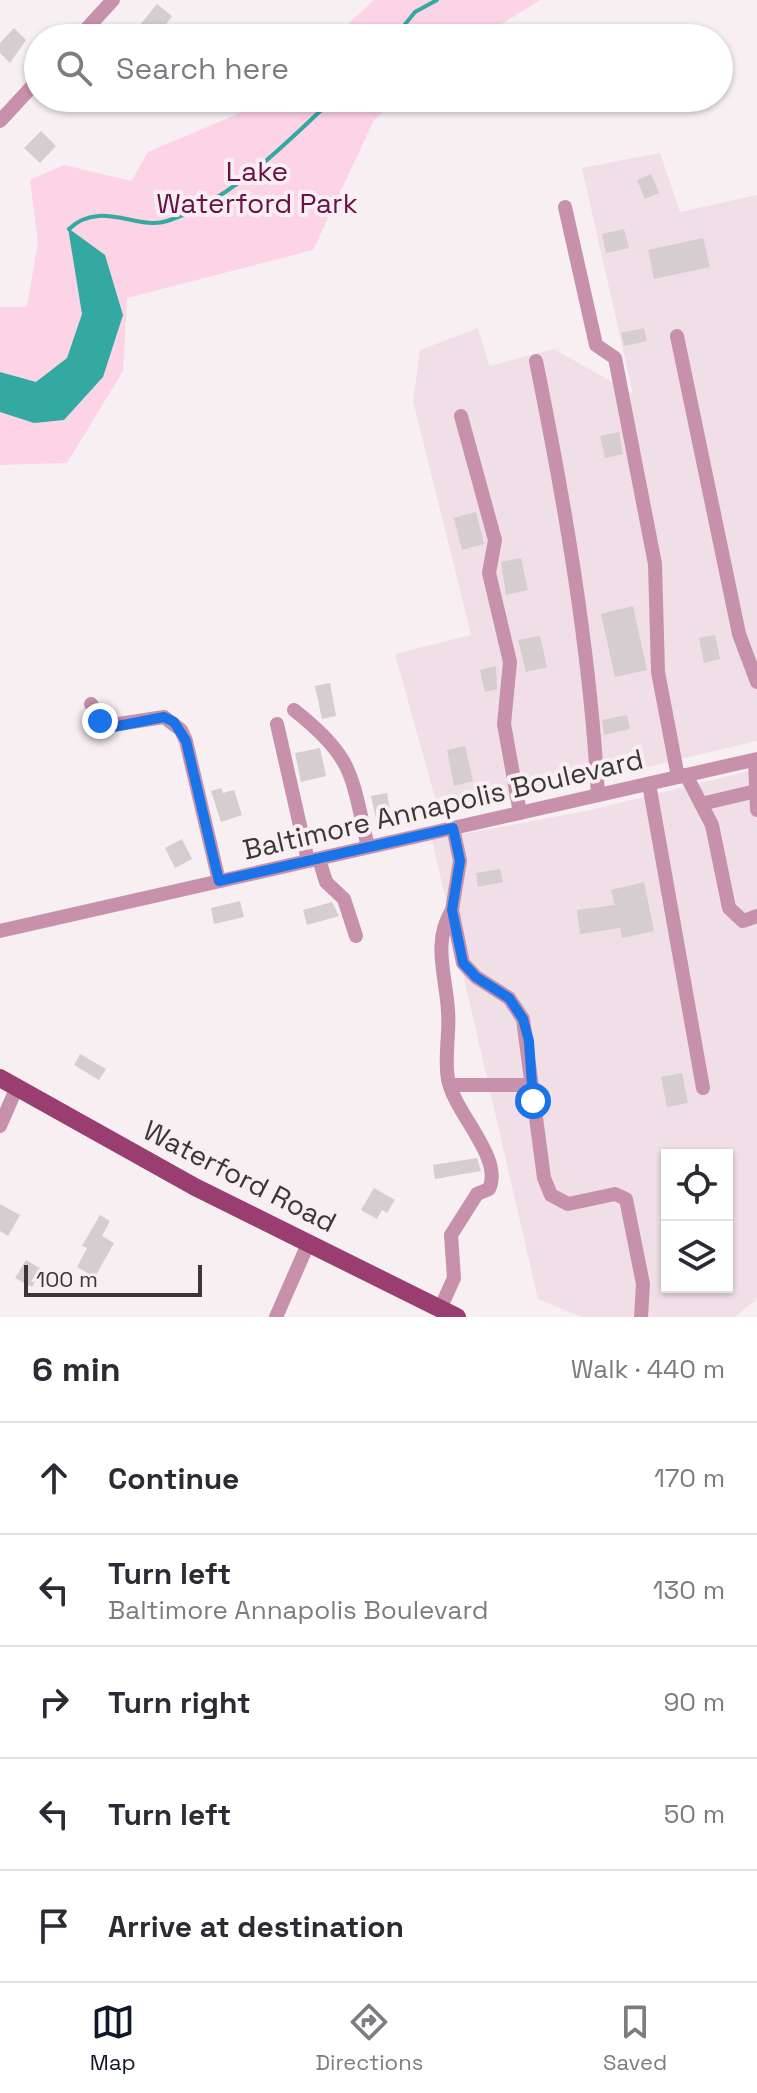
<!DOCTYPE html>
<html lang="en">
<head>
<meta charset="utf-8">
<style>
  :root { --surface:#fff; --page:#f7f7f7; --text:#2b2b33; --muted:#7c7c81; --line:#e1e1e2; --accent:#111827 }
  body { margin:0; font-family:"Space Grotesk",sans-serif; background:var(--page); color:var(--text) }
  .controls { position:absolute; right:24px; bottom:24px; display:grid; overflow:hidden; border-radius:0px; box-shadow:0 2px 6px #0004 }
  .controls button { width:72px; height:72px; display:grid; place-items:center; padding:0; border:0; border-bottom:2px solid var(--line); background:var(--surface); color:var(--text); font:40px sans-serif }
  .scale { position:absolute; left:24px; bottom:20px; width:178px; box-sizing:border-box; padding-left:8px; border:4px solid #3a3738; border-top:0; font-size:22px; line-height:28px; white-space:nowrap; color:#3a3738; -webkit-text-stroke:6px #f7eff2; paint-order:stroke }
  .stop { position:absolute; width:24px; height:24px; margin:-18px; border:6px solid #1a73e8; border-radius:50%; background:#fff }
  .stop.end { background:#1a73e8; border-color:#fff; box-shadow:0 2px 8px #0008 }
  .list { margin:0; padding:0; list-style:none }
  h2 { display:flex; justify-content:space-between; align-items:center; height:104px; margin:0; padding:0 32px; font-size:34px }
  h2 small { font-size:26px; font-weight:400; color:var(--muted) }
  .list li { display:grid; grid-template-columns:52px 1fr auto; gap:24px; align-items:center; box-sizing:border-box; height:112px; padding:0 32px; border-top:2px solid var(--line) }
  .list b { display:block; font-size:30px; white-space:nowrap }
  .list p { margin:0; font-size:26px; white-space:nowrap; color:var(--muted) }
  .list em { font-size:26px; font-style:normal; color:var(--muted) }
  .icon { flex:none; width:44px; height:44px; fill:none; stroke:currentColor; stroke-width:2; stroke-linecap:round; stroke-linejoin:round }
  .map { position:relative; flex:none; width:757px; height:1317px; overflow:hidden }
  .search { position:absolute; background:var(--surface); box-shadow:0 2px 6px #0004; left:24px; right:24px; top:24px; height:88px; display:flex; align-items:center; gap:20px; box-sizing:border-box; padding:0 28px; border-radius:44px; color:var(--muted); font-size:30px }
  .sheet { height:664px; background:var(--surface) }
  nav { display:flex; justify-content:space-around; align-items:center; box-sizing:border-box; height:112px; border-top:2px solid var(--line); background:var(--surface); font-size:22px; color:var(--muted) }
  nav a { display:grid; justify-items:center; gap:4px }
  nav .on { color:var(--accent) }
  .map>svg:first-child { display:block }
  .built { fill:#f0dfe6; fill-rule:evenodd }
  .green { fill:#fdd3e6 }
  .water { fill:#34a9a2 }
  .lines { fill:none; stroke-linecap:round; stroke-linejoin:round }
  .stream { stroke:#34a9a2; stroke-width:4 }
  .building { fill:#d5cdd0 }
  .minor { stroke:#c791ab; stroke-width:14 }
  .major { stroke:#9a3d70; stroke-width:18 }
  .route { stroke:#1a73e8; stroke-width:10 }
  .labels { text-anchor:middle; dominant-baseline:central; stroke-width:8; stroke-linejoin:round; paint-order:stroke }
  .park-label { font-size:28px; fill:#6a1147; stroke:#f7eff2 }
  .street-label { font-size:28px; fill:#3a3738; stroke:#f7eff2 }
</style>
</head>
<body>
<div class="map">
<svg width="757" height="1317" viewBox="0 0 757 1317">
  <rect width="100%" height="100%" fill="#f7eff2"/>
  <g class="built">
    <polygon points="660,153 680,212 757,195 757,741 440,816 395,654 471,635 413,401 420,350 478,328 489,366 554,349 633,394 582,168"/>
    <path d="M757,769V1299L734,1317H582L538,1299L432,840L591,810ZM667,1155H727V1287H667Z"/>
  </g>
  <g class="green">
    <polygon points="374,0 540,0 479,38 333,38"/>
    <polygon points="267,98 400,98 374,120 313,250 127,298 123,371 67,463 0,465 0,307 27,307 38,242 30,180 64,165 131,181 148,152 259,105"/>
  </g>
  <polygon class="water" points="68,228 105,255 123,315 103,377 64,420 34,423 0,412 0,372 36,382 67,358 82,314"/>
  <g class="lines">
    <g class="stream">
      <polyline points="394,38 415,12 437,0"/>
      <path d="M69,229C100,199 138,231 167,221C232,200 285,144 334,98"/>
    </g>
  </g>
  <g class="building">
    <polygon points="157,4 172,16 164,27 171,32 166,38 144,38 135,31"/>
    <polygon points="14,28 26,40 10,63 0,53 0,43"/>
    <polygon points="41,131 56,146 40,163 24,148"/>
    <polygon points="651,174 659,193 645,199 637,180"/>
    <polygon points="624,229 629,248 606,253 602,234"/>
    <polygon points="703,238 710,267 654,279 648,250"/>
    <polygon points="644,328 647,341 624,346 621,333"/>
    <polygon points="619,432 623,454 605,458 600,436"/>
    <polygon points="476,512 484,544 462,550 454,518"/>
    <polygon points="521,558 528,590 506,595 501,562"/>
    <polygon points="633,606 647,670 615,677 601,614"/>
    <polygon points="715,635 720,659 704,663 699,638"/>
    <polygon points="540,636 547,667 526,672 518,640"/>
    <polygon points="496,666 497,689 485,692 480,670"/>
    <polygon points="330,683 336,716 322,719 315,686"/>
    <polygon points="627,715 630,729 604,735 602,720"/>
    <polygon points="465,746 473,781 454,786 447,750"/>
    <polygon points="320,748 326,776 301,782 295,753"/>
    <polygon points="221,788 223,793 234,790 242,815 221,822 211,791"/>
    <polygon points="387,793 391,816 376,819 371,796"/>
    <polygon points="182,839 192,859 175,868 165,848"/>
    <polygon points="500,869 503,882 478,887 476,873"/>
    <polygon points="644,882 654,931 622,938 620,928 580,934 577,910 615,905 611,890"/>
    <polygon points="240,901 244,917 214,924 211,908"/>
    <polygon points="332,902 339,916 307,925 303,910"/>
    <polygon points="80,1054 106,1069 99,1080 74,1065"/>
    <polygon points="682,1073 688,1103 667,1107 661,1077"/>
    <polygon points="477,1158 481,1171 435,1179 433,1165"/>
    <polygon points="374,1188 395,1200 387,1213 382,1210 377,1219 361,1210"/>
    <polygon points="0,1204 20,1215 8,1236 0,1231"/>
    <polygon points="100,1215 110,1221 102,1236 114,1243 95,1277 77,1267 87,1248 82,1246"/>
    <polygon points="26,1260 43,1270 32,1287 15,1278"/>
  </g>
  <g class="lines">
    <g class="minor">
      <polyline points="78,38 113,0"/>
      <polyline points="0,121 38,80"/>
      <polyline points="565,207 596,345 615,358 655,564 658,672 678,777"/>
      <polyline points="677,336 739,634 757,682"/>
      <path d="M536,361C565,504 590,650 598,795"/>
      <polyline points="461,416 495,540 489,573 510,662 504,724 520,813"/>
      <polyline points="91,704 106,726 164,717 181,730 186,741 219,881"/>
      <path d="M294,710C355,758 351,775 368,847"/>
      <polyline points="277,724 308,861"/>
      <polyline points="755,760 757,810"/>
      <polyline points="686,775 712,825 729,908 743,921 757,916"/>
      <polyline points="649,784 703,1088"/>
      <polyline points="701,804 756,791"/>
      <polyline points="453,828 460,861 452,910 463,963 476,977 509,998 523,1019 544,1178 551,1195 568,1204 615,1194 626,1199 643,1284 641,1317"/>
      <polyline points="319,859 326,882 344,899 356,936"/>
      <polyline points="0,931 757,759"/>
      <polyline points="450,1085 532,1085"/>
      <polyline points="0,1126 17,1087"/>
      <path d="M440,1309L454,1278L451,1235L477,1194L489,1189C504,1158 454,1113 448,1079C444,1057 450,1033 448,1011C446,975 432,943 452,910"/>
      <polyline points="276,1317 308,1244"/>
    </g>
    <polyline class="major" points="0,1078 195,1187 457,1317"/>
  </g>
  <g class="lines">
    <polyline class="route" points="100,721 113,727 164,717 174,722 186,741 219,881 453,828 460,861 452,910 463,963 476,977 509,998 523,1019 529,1041 533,1101"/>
  </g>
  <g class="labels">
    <g class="park-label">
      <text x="257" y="171">Lake<tspan x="257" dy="32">Waterford Park</tspan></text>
    </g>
    <g class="street-label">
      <text transform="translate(443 804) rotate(-13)">Baltimore Annapolis Boulevard</text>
      <text transform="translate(240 1176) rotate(27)">Waterford Road</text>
    </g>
  </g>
</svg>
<div class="controls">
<button><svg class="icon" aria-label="locate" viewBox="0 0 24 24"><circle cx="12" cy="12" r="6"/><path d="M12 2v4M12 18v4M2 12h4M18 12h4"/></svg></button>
<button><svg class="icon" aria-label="layers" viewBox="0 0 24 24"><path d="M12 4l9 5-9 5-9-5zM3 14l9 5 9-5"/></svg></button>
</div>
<div class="scale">100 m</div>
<div class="stop" style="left:533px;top:1101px"></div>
<div class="stop end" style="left:100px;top:721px"></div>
<div class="search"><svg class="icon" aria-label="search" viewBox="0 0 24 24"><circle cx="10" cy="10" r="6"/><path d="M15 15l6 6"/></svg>Search here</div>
</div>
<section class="sheet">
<h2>6 min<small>Walk · 440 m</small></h2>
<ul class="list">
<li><svg class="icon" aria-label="ahead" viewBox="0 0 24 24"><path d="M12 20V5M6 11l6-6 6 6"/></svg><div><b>Continue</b></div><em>170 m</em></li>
<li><svg class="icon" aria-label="left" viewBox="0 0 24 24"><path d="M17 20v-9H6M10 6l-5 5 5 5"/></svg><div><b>Turn left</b><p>Baltimore Annapolis Boulevard</p></div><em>130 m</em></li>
<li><svg class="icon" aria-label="right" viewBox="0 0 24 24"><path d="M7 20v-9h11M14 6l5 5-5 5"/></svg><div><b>Turn right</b></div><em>90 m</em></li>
<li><svg class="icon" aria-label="left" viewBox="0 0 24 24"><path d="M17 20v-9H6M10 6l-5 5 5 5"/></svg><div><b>Turn left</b></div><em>50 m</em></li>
<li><svg class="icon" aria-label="arrive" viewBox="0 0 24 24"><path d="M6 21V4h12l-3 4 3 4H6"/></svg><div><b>Arrive at destination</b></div></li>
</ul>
</section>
<nav>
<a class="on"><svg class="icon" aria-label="map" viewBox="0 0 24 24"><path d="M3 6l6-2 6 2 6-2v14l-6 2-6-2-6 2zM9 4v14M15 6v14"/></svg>Map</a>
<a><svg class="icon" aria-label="directions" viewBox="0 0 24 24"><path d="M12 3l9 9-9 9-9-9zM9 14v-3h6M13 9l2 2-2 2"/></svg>Directions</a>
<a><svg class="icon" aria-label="saved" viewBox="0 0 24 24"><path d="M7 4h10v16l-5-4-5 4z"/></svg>Saved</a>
</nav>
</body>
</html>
